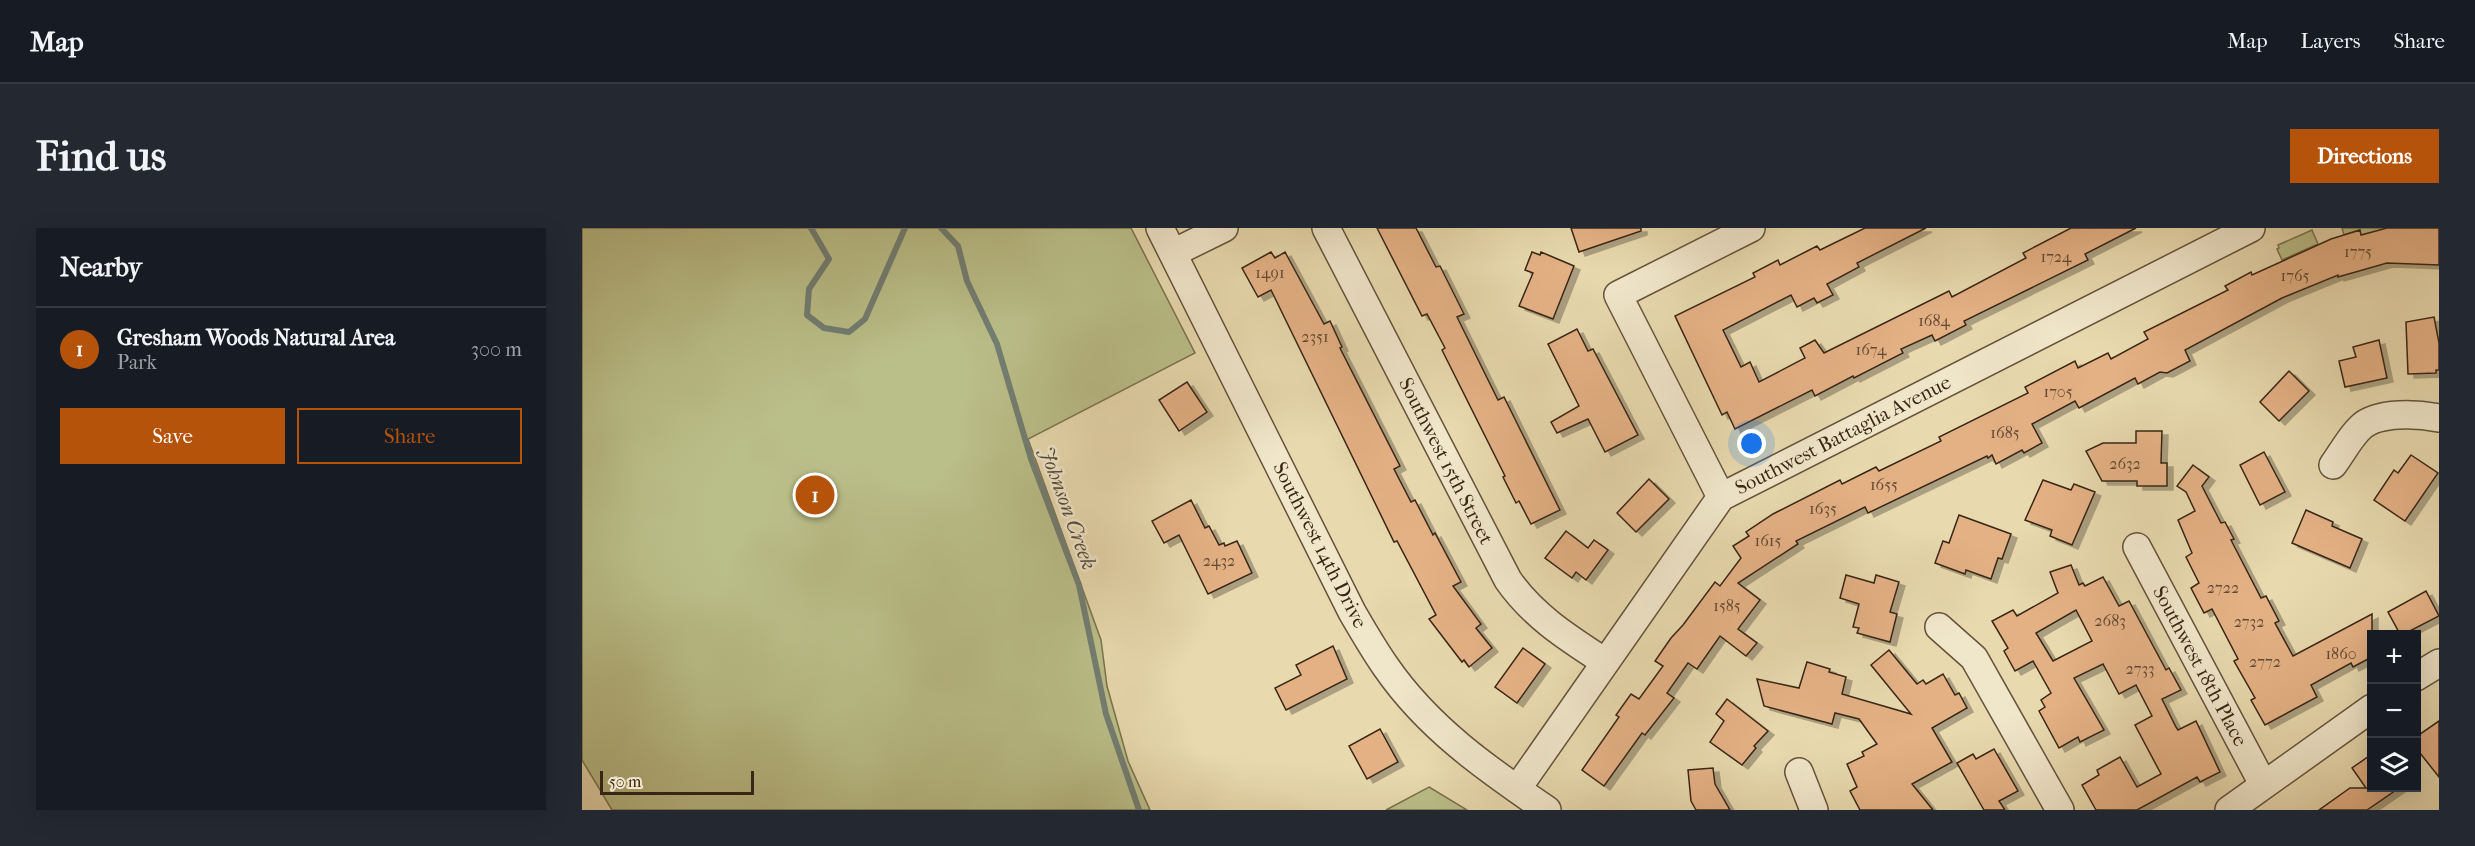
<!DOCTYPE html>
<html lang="en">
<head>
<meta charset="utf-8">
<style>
  :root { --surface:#171b24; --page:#242831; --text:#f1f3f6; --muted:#9ea1a6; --line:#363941; --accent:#b45309 }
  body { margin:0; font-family:"IM FELL French Canon",serif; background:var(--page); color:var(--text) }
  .controls { position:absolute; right:18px; bottom:18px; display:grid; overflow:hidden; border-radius:0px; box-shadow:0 6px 24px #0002 }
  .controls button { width:54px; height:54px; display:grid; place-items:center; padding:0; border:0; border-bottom:2px solid var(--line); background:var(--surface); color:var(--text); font:30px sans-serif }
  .scale { position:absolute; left:18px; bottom:15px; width:154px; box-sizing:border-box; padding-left:6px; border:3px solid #392616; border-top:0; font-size:16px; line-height:21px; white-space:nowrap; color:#392616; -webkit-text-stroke:4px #f0e6ca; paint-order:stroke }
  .you { position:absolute; left:1170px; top:216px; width:21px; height:21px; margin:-15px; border:4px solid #fff; border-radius:50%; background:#1a73e8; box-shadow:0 0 0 9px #1a73e833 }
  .badge { display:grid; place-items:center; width:39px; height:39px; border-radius:50%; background:var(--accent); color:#fff; font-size:20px; font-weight:700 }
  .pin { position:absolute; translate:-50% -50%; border:3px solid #fff; box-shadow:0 2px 6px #0006 }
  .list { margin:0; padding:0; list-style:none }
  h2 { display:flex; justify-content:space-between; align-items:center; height:78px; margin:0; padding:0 24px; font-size:26px }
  h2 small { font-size:20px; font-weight:400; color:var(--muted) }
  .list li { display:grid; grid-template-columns:39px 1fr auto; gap:18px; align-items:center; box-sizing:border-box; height:84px; padding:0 24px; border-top:2px solid var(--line) }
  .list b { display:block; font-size:22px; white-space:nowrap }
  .list p { margin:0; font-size:20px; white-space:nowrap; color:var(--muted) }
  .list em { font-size:20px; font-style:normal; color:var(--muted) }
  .actions { display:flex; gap:12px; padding:18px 24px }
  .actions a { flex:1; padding:14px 0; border:2px solid var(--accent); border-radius:0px; text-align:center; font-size:21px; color:var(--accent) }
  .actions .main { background:var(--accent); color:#fff }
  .icon { flex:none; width:33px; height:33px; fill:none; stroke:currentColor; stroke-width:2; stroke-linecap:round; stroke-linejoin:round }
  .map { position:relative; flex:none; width:1857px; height:582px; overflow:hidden; border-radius:0px }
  header { display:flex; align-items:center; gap:36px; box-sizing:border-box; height:84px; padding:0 30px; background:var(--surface); border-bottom:2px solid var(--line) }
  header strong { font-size:28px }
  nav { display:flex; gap:33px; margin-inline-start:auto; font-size:21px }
  .intro { display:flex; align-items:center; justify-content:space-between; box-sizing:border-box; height:144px; padding:0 36px }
  h1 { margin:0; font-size:42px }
  .button { padding:15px 27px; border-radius:0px; background:var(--accent); color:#fff; font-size:21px; font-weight:700 }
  main { display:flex; gap:36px; padding:0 36px }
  aside { flex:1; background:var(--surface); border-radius:0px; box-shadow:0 6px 24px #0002 }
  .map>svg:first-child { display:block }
  .green { fill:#babe88; stroke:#7a724f; stroke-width:1.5 }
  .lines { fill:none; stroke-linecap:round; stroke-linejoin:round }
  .stream { stroke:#727e72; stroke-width:6 }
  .building { fill:#e4b185; stroke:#392616; stroke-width:1.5; fill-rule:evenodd; filter:url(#shadow) }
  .minor-casing { stroke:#65533c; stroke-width:30 }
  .minor { stroke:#f0e6ca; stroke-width:27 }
  .labels { text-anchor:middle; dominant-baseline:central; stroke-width:5; stroke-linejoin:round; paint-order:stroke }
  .number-label { font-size:16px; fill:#644932 }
  .street-label { font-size:20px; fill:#392616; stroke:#f0e6ca }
  .water-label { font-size:21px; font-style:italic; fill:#514b3c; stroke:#f0e6ca }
</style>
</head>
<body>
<header>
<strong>Map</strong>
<nav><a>Map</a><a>Layers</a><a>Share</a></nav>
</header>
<div class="intro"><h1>Find us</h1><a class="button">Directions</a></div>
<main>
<aside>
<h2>Nearby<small></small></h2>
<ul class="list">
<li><span class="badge">1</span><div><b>Gresham Woods Natural Area</b><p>Park</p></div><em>300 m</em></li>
</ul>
<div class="actions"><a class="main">Save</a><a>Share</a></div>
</aside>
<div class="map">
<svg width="1857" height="582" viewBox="0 0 1857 582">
  <defs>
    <filter id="shadow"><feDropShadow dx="6" dy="4" stdDeviation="0" flood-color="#0004"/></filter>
  </defs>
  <rect width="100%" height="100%" fill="#e8d9ae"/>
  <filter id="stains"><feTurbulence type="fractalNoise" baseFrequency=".00333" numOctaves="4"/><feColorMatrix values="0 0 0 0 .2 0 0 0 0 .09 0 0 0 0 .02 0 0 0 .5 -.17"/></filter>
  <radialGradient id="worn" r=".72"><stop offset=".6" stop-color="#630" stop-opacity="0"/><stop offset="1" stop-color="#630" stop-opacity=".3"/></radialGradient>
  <g class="green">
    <polygon points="0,0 549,0 613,125 446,211 519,412 525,458 546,533 568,582 30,582 0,532"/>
    <polygon points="1760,0 1819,0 1779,7 1777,2 1762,7"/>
    <polygon points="1730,2 1736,16 1700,32 1695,21 1697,20 1696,17"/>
    <polygon points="847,559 885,582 804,582"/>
  </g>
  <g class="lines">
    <g class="stream">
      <polyline points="229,0 247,31 227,61 225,87 242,100 267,104 283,91 323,0"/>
      <polyline points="359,0 376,18 385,53 415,116 449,231 497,357 524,486 557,582"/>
    </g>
  </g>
  <g class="building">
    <polygon points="795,0 834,0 854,39 858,38 882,86 875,89 916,172 922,169 978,282 949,296 937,273 934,275 921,249 923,248 860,122 863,120 845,86 840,88"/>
    <polygon points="989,0 1059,0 1059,3 997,24"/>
    <polygon points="1283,0 1344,0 1275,35 1277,39 1245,56 1251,67 1235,75 1232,70 1215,79 1209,67 1141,102 1159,139 1168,134 1177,154 1223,130 1218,120 1233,112 1242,125 1367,63 1370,69 1444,30 1441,25 1489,0 1554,0 1503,26 1506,32 1382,93 1384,97 1353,113 1350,107 1319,121 1321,125 1272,150 1271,148 1233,168 1230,162 1153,201 1145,184 1140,187 1093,88 1173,49 1171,45 1196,32 1198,37 1235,18 1238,22"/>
    <polygon points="1805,0 1857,0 1857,37 1805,35 1756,49 1756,47 1700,70 1603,122 1608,133 1585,145 1578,144 1556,156 1553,150 1497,180 1493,173 1450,196 1460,215 1442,225 1440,222 1414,236 1410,227 1406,230 1405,228 1286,285 1283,279 1214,313 1216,316 1156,355 1178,372 1156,401 1175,415 1164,428 1138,408 1115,441 1106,435 1085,465 1092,470 1063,507 1060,505 1022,558 1000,542 1037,489 1034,487 1049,466 1057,471 1081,438 1073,433 1089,410 1101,397 1133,354 1138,358 1159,330 1151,318 1167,308 1164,304 1191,286 1258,252 1260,256 1294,239 1297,243 1359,213 1357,209 1446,165 1443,159 1493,133 1496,140 1526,125 1529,131 1566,111 1562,104 1646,62 1643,58 1669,44 1670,47 1749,11 1778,2 1779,7"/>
    <polygon points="689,24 693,30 703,24 742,96 748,93 760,119 758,120 818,238 812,241 829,274 833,272 851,307 853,305 879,354 871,358 899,396 894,400 910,420 887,439 882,432 880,434 847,391 854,387 815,313 812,314 689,62 676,69 660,40"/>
    <polygon points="950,24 958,27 959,24 992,38 971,91 937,78 951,45 943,42"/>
    <polygon points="1852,89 1857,115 1857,142 1854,142 1854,145 1826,146 1824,94"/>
    <polygon points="995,101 1006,123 1011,121 1056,207 1023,224 1006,191 975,205 969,194 997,178 966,116"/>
    <polygon points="1797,112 1805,150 1763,159 1757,133 1774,129 1771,119"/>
    <polygon points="1707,143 1727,163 1697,193 1678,174"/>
    <polygon points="605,154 625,184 597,203 577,172"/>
    <polygon points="1554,203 1580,203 1579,235 1585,235 1585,258 1555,258 1555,253 1520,253 1504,223 1521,215 1554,215"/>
    <polygon points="1682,224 1703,264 1678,277 1658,237"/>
    <polygon points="1829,227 1856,245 1823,293 1792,272 1812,242 1816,245"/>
    <polygon points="1611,237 1627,249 1620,258 1639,295 1643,294 1652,311 1649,312 1679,370 1684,368 1697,393 1693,395 1711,428 1790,386 1790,429 1771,439 1769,435 1729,457 1735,469 1683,497 1669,472 1673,470 1652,433 1656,431 1630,381 1622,385 1609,360 1617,355 1604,329 1610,325 1596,292 1613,283 1604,264 1595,258"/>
    <polygon points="1067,251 1087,271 1054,304 1035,285"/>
    <polygon points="1461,252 1489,262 1492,256 1513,264 1490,317 1468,308 1470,302 1443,292"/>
    <polygon points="609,272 623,300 627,298 637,317 642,315 643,318 655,313 670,345 626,366 597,307 582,315 570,293"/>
    <polygon points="1724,282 1751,294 1750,298 1780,311 1768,340 1710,315"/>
    <polygon points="1377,287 1429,306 1420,331 1416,330 1409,351 1384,342 1383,346 1353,335 1361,313 1367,315"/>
    <polygon points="984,303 1006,320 1012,312 1026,322 1004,352 994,344 990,350 963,330"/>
    <path d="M1489,337L1497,357L1501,355L1503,358L1521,349L1537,378L1547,373L1584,442L1587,440L1599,462L1580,471L1594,499L1596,502L1614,493L1638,544L1618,554L1615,549L1555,582H1514L1500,557L1517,547L1515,542L1538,529L1555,559L1579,546L1553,497L1570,488L1554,457L1537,466L1521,436L1492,450L1522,502L1498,514L1496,509L1477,520L1457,483L1463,479L1459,472L1469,465L1451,433L1433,443L1422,423L1426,420L1410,393L1431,382L1435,388L1476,365L1468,344ZM1494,382L1510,413L1471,433L1454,405Z"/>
    <polygon points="1264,347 1292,355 1294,347 1317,354 1308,384 1315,386 1308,414 1275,405 1277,400 1271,399 1277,376 1258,370"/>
    <polygon points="1844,363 1857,388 1822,406 1818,406 1806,384"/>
    <polygon points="751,418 765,451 704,482 693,460 719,447 714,437"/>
    <polygon points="941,420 963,436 935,475 913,459"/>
    <polygon points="1307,422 1335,456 1341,452 1344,456 1361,446 1373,467 1377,465 1385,480 1350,500 1370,534 1330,556 1351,582 1278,582 1268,563 1275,559 1265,536 1282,528 1280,524 1295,516 1277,491 1253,485 1250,496 1182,478 1175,451 1217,460 1225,434 1248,441 1247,444 1264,449 1260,466 1329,486 1289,437"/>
    <polygon points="1145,471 1186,503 1172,518 1174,520 1160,537 1128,514 1142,493 1134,486"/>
    <polygon points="1857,493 1857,549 1834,520 1834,509"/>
    <polygon points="798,501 816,534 785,551 767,518"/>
    <polygon points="1412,521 1436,563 1417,573 1423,582 1402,582 1375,535 1391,526 1394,531"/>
    <polygon points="1790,526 1790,560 1817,560 1785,582 1737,582 1768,560 1784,560 1770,540"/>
    <polygon points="1131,540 1133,556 1148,582 1114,582 1109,573 1106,542"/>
  </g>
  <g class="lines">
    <g class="minor-casing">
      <g id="minor">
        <path d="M578,0L770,384C781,403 792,422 804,439C846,500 905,541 965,582"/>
        <path d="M744,0L926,352C951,388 986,410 1023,434"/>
        <polyline points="591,25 642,0"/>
        <path d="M1751,237C1760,225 1768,209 1779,199C1796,183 1837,186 1857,190"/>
        <polyline points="1139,269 1036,67 1169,0"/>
        <polyline points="1555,319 1681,556"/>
        <polyline points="1357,399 1392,430 1478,582"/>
        <polyline points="1834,449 1857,435"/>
        <polyline points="1217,544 1232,582"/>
        <polyline points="935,561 1139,269 1669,0"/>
        <polyline points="1647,582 1790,480"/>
      </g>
    </g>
    <use href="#minor" class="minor"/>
  </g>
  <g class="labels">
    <g class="number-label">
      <text x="1776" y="23">1775</text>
      <text x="1474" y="28">1724</text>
      <text x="688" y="44">1491</text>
      <text x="1713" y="47">1765</text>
      <text x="1352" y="92">1684</text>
      <text x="733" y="108">2351</text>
      <text x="1289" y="121">1674</text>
      <text x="1476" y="163">1705</text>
      <text x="1423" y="204">1685</text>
      <text x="1543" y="235">2632</text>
      <text x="1302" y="256">1655</text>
      <text x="1241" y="280">1635</text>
      <text x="1186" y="312">1615</text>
      <text x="637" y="332">2432</text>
      <text x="1641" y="359">2722</text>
      <text x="1145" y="377">1585</text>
      <text x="1528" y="392">2683</text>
      <text x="1667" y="393">2732</text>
      <text x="1759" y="425">1860</text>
      <text x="1683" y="433">2772</text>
      <text x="1558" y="440">2733</text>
    </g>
    <g class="street-label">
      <text transform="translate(1261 207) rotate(-27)">Southwest Battaglia Avenue</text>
      <text transform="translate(864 233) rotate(63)">Southwest 15th Street</text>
      <text transform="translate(738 317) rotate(63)">Southwest 14th Drive</text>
      <text transform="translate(1618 438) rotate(62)">Southwest 18th Place</text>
    </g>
    <g class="water-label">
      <text transform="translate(486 280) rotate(70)">Johnson Creek</text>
    </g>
  </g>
  <rect width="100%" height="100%" filter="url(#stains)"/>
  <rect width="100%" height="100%" fill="url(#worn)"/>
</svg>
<div class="controls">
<button>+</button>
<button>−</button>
<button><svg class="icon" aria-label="layers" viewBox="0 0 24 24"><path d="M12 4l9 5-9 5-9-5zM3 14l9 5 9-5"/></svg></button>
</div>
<div class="scale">50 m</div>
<div class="you"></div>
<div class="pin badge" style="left:233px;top:267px">1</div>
</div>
</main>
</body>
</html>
